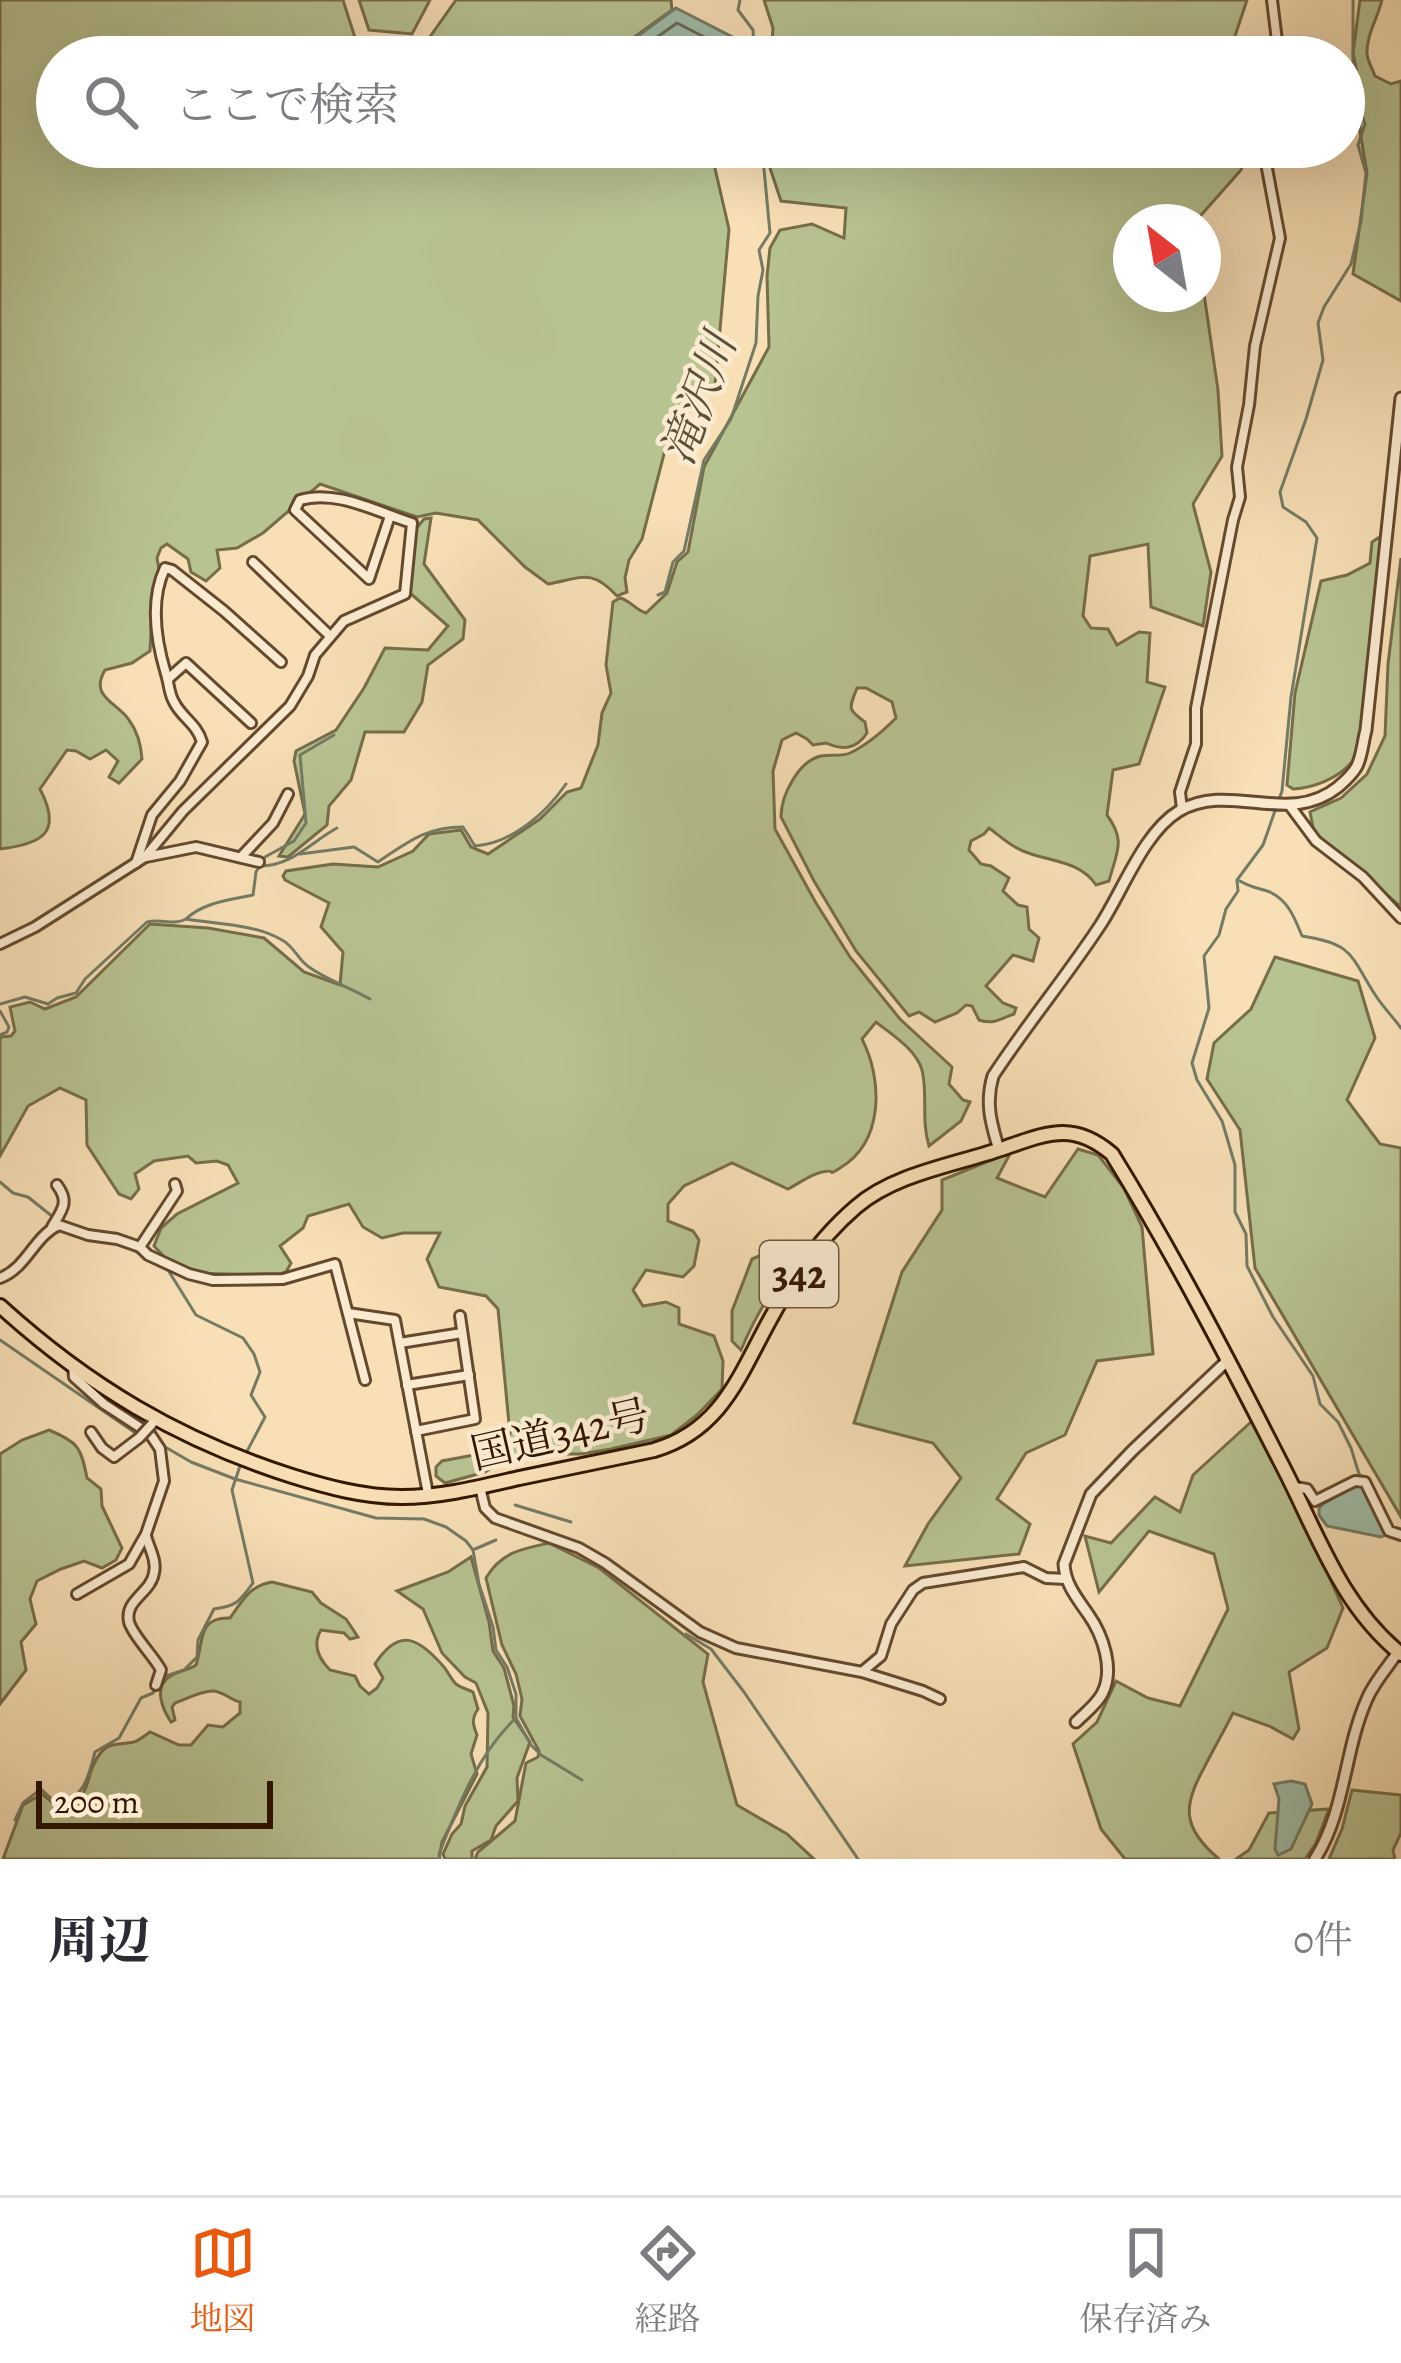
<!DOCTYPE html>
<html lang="ja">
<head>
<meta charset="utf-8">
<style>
  :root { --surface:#fff; --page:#f7f7f7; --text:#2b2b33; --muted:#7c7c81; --line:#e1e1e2; --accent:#ea580c }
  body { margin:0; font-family:Alegreya,"Noto Serif JP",serif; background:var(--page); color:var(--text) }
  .compass { position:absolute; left:1113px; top:204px; width:108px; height:108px; border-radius:50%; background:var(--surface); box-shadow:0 12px 48px #0002; rotate:329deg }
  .scale { position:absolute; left:36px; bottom:30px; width:237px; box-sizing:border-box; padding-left:12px; border:6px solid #331700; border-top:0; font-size:33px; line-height:42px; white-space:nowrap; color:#331700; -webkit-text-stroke:9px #faead0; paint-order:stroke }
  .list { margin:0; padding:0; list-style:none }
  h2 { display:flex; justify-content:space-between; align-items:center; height:156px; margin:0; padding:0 48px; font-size:51px }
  h2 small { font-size:39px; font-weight:400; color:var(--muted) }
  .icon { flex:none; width:66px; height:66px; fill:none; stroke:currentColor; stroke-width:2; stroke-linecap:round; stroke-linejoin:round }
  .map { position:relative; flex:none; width:1401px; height:1859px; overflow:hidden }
  .search { position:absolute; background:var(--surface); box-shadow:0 12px 48px #0002; left:36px; right:36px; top:36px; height:132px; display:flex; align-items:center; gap:30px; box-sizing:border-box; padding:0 42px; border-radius:66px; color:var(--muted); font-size:45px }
  .sheet { height:336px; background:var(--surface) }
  nav { display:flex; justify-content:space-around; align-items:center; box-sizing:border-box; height:168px; border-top:3px solid var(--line); background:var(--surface); font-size:33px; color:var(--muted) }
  nav a { display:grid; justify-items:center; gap:6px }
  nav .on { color:var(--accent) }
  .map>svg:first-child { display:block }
  .green { fill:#b8c392; stroke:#766d49; stroke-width:3 }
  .water { fill:#9fbda8; stroke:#747b65; stroke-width:3 }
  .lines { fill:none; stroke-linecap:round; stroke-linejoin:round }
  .shore { stroke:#696a54; stroke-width:3 }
  .stream { stroke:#747b65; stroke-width:3 }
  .minor-casing { stroke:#64492e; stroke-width:14 }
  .tertiary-casing { stroke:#64492e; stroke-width:15 }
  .trunk-casing { stroke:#331700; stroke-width:18 }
  .minor { stroke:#faead0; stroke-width:8 }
  .tertiary { stroke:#faead0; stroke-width:9 }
  .trunk { stroke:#f8dfb6; stroke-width:12 }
  .minor-bridge-casing { stroke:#64492e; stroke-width:14; stroke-linecap:butt }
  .minor-bridge { stroke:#faead0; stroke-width:8 }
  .labels { text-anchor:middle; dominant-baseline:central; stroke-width:9; stroke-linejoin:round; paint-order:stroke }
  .shield { fill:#faead0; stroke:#6f563e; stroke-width:3 }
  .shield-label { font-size:39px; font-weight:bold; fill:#331700 }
  .street-label { font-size:42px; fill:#331700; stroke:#faead0 }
  .water-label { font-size:45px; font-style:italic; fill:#59513b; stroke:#faead0 }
</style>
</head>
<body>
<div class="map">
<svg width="1401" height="1859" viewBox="0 0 1401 1859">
  <rect width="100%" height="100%" fill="#f8dfb6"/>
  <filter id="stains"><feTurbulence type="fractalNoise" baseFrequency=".00167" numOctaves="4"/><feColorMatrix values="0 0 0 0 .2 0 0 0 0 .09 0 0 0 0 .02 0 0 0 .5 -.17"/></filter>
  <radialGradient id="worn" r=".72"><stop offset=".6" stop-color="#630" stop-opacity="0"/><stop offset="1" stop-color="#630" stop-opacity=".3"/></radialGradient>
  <g class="green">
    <path d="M0,0H343L357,44L417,55L456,0H671L672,10L626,43L638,57H57V147H710L729,229L715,385L684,405L672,423L642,539L629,560L625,578L627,592L617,596C591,568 582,578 548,584L525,567L478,520L436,513L417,517L320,484L263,533L237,548L217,550L220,568L206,581L191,572L188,559L167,544L161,548L157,558L159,569L153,591L150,651L132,663L105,670C89,697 117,702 129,720C138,732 141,745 142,759L119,783L109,777L118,761L106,750L90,759L76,751L67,750L40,789C63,833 42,844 0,849Z"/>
    <polygon points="359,0 430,0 412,34 369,30"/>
    <polygon points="764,0 1247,0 1228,57 771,57 773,28"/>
    <path d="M1360,0H1382C1378,17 1366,36 1367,54C1368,62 1372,68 1375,76L1391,84L1401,81V301L1353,274L1367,173L1360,132L1361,94L1353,53Z"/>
    <path d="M768,147H1249L1241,170L1195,222H1131V294H1203V287L1218,390L1222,456L1193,504L1211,572L1203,626L1151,607L1148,544L1090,556L1083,616L1091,628L1108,629L1117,645L1139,632L1150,633L1147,682L1165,687L1139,764L1113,770L1107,815C1126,841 1117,851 1109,881L1096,885C1079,860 1049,862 1023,851C1010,846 1000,836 989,828L984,834L971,841L969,850L981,864L991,866L1009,878L1003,891L1018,905L1027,907L1029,929L1039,938L1033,961L1013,955L986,986L1003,1003L1016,1008L1014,1014C1000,1019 994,1025 979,1020L972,1006L966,1005L957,1013L935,1022L919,1012L909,1016L856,951L814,881L781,817C781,796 798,761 821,756C831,754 841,757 850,753C867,745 883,731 896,718L892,702L866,688H857C849,709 847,709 865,722L867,733C856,750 842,750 826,743L813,745L807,739L796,733L782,740L773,771L775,829L816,903L850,957L900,1019L952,1067L949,1084L963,1100L970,1102L961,1121L929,1146C921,1120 928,1094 922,1070C916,1049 891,1034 876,1022L862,1039C883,1080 884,1142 840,1168C824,1178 840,1168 822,1172C811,1174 798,1184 788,1189L732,1163L684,1186L668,1204V1221L693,1231L699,1240L694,1266L683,1277L646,1270L633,1290L643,1306L666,1302L679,1308V1324L714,1336L723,1361L722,1389L697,1415L671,1435L611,1449L581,1454H550L500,1462L485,1472L445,1483L436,1476V1467L442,1461L501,1450L510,1434L498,1309L486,1296L439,1287L427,1259L440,1233H403L382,1238L363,1227L349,1204L308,1216L303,1228L280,1246L291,1263L286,1272L265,1280L247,1275L196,1273L168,1261L154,1246L161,1228L177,1214L238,1183L228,1165L217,1161L196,1163L188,1156L154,1161L135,1174L139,1189L131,1199L119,1194L87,1145L86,1100L60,1088L28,1106L0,1156V1037L11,1036L15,1031L10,1007L30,1002L45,1009L76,997L150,924L208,928L264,938L304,972L340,985L343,952L321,927L329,903L285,880L283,876L286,871L333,864L378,867L413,851L429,834L461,830L471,847L488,854L540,819L567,792L581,788L598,745L602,713L611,693L606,665L613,602L620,598C630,600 635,610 646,613L667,593L677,562L688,552L704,467L769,347L767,276L770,248L780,230L812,224L844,238L846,208L781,201L769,165Z"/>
    <polygon points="431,518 424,564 465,620 463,639 428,665 422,702 404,732 365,732 351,780 329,806 327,825 288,857 279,856 305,814 294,761 296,751 336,730 364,688 385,648 428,650 448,626 410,593 415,530 424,519"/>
    <path d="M1378,538L1383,543C1379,578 1366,745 1351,763C1337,779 1313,788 1293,789L1287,785L1295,693L1321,581L1347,575L1370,563L1372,542Z"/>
    <polygon points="1401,558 1401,907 1314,832 1310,812 1341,798 1367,774 1385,736 1388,664"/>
    <polygon points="1275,957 1358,981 1375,1038 1347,1100 1380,1144 1401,1148 1401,1517 1255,1268 1240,1130 1207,1079 1214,1043 1251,1009"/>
    <polygon points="1078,1149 1098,1155 1124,1188 1142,1227 1153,1354 1097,1361 1065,1435 1026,1453 997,1499 1030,1524 1019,1554 905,1566 928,1524 961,1478 933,1443 854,1423 902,1272 942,1210 942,1180 1011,1152 997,1178 1045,1197"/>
    <path d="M771,1251L784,1252L797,1260C772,1286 755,1317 741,1350L732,1341V1311L752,1259Z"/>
    <path d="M1252,1421L1286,1480L1343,1608L1327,1648L1289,1672L1299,1729L1293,1739L1269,1726L1233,1713C1224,1731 1214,1748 1205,1766C1183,1806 1181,1827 1219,1859H1125L1101,1829L1073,1744L1097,1722L1116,1681L1148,1698L1180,1706L1228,1609L1214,1554L1149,1531L1099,1592L1085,1536L1111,1543L1155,1497L1180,1512L1193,1475Z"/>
    <path d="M49,1430C78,1442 81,1447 87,1478L101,1489L102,1506L122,1548L116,1560L102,1568L84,1561L61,1569L37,1581L30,1599L36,1624L21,1642L26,1670L0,1704V1454L22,1440Z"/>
    <path d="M549,1543L599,1568L708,1654L703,1682L737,1805L787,1834L814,1859H475L478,1852L515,1821L526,1763L538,1757L539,1751L520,1716L522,1699L516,1674L502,1645L486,1578C501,1552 522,1549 549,1543Z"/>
    <polygon points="471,1557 489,1622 493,1651 504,1668 514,1706 513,1717 530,1742 517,1778 518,1801 496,1826 491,1840 472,1851 472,1859 445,1859 443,1854 452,1834 461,1824 465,1806 487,1767 488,1713 476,1683 465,1677 442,1653 423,1609 397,1591 448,1572"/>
    <path d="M272,1582L312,1592L321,1603L346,1619L358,1637L350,1639L344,1633L321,1630C312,1645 318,1658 330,1670L355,1676L360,1686L369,1694L377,1688L383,1678L375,1664C399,1627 418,1637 444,1667C448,1672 451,1679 456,1684C461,1688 467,1689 473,1692L478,1709C471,1719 473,1725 477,1735L471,1754L477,1774L442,1842L439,1859H3L23,1805L42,1794L63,1811C95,1793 83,1777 99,1755C109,1741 120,1745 134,1742C138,1741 147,1734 150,1732L179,1745H191L208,1725L223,1727L240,1713V1702C231,1700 222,1691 213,1691C201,1691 186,1699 175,1703L172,1707L175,1720L171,1722C163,1710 153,1688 169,1677C177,1671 187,1671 196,1665C204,1641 197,1617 230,1618C243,1600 249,1586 272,1582Z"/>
    <polygon points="1352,1790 1401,1795 1401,1833 1393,1850 1395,1859 1329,1859 1342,1829"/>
    <polygon points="1329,1809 1316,1843 1305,1859 1236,1859 1249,1850 1269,1813"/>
  </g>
  <g class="water">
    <polygon points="676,8 754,48 755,57 647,57 631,41"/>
    <polygon points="1357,1484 1362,1486 1385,1535 1381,1537 1327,1526 1319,1515 1319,1508 1323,1504"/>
    <polygon points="1291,1781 1305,1784 1312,1804 1291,1849 1278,1855 1275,1849 1279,1799 1274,1784"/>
  </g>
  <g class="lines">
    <polyline class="shore" points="654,57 653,40 677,23 743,57"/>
    <g class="stream">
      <polyline points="740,0 738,10 753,30 754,48"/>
      <polyline points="1353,0 1353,65 1362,86 1357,101 1365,124 1358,145 1366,173 1361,221 1351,264 1324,307 1318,323 1323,360 1306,419 1280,492 1283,507 1306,522 1317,538 1291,697 1282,791 1263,845 1237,880 1238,891 1226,909 1219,935 1204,956 1209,1008 1192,1063 1197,1080 1222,1121 1235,1165 1235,1212 1246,1234 1247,1266 1273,1317 1313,1376 1320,1404 1338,1422 1351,1448 1359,1474 1369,1482"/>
      <polyline points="658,595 665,592 673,562 684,551 704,460 731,419 756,343 758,296 763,270 759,250 770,233 764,169 759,147"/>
      <path d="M300,854L354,847L378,862C408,842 426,827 463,827L475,846C513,843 546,813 566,784"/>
      <path d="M260,866C292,866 311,842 337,828"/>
      <path d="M1240,881C1251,888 1260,888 1270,892C1289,901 1295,919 1302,936C1355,944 1350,956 1376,996C1383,1007 1393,1017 1401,1028"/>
      <path d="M187,918C205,902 230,900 253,895L256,872L265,857L294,841L306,823L300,755L334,735"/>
      <path d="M0,1004L25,997L48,1004L57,998L76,993L85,979L147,922C161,918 173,926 186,919C217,924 255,924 282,940C294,946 298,960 309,967C327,980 351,988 370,999"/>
      <polyline points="0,1011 9,1027 7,1032 0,1035"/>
      <polyline points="0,1182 13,1193 28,1197 53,1217"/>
      <polyline points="61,1221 86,1230"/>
      <polyline points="128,1247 168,1270 196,1315 243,1338 254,1354 260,1372 251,1395 265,1417 244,1457"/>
      <polyline points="0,1340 134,1432 151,1440"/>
      <path d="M160,1444L191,1462L235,1479L376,1518L424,1519L446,1527L466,1541L473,1550L479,1584L493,1627L496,1650L507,1667L516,1694V1718C479,1752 458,1806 439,1854L440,1859"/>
      <polyline points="515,1505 571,1522"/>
      <polyline points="1381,1506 1393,1530"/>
      <polyline points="475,1549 496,1540"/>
      <polyline points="686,1634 711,1649 744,1692 858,1859"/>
      <polyline points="516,1718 531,1745 541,1755 582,1780"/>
      <path d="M15,1820L23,1803L41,1789L57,1804C84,1800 89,1775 95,1752L119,1738L141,1698L153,1693L163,1677L184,1670L197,1657L198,1640L214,1609C237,1606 240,1601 253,1583L232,1490L240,1466"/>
    </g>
    <g class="minor-casing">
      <g id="minor">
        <polyline points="1272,0 1279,57"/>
        <polyline points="253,562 330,636"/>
        <polyline points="168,679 186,663 251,723"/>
        <polyline points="1290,806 1316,841 1363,877 1401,918"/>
        <polyline points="1182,809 1180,792 1196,744 1196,708 1233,520 1240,497 1237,467 1249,405 1255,346 1280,238 1263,147"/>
        <polyline points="146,857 196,847 259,862"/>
        <polyline points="241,857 273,823 288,794"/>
        <path d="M136,863L152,815L180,781L202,742C197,724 182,718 174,702C169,694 169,683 166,674C156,641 150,600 165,568L172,570L224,611L281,662"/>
        <path d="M0,944L35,927L145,857L183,811L290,706L308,676L315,655L344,621L405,594L412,523C377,512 336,489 300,500L295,510L369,579L390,516"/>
        <path d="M52,1227C62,1210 70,1202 57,1185"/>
        <polyline points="140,1247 177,1191 175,1184"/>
        <path d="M0,1278C27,1268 34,1236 59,1225L88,1235L117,1239L140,1247L148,1255L189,1274L213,1280L283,1279L335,1264L365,1380"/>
        <polyline points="348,1313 395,1320 428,1494"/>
        <polyline points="400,1343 462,1333"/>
        <polyline points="73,1367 74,1377 104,1404 150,1434 160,1449 164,1481 146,1534 129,1564 77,1594"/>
        <polyline points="407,1385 469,1375"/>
        <polyline points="416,1431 475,1419 460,1316"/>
        <polyline points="91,1432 102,1448 114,1457 139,1438"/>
        <polyline points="480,1487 485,1508 495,1518 579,1548 605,1563 700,1632 736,1648 862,1672 923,1691 940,1699"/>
        <polyline points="1295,1487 1307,1489 1315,1501 1355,1481 1365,1482 1389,1531 1401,1535"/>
        <path d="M146,1536C149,1548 157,1560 154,1573C151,1593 124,1600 129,1622C133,1636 153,1655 161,1670L156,1685"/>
        <polyline points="863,1671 881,1656 891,1624 913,1590 923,1583 1024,1567 1046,1578 1066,1579"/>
      </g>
    </g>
    <g class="tertiary-casing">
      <g id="tertiary">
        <path d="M999,1150C991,1123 985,1103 993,1076C1027,1024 1067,976 1101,924C1123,890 1144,832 1179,811C1231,781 1288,827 1338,787C1345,781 1353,774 1357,766C1362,756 1363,741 1366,730L1401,398"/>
        <path d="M1076,1722C1084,1714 1096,1705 1102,1694C1115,1670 1103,1635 1088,1614C1077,1598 1065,1584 1064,1564L1091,1494L1132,1451L1228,1360"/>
        <path d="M1315,1859C1346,1810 1344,1750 1367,1699C1374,1682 1388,1667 1398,1652"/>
      </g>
    </g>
    <g class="trunk-casing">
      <path id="trunk" d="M0,1306C88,1386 179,1440 292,1476C327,1487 364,1497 401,1497C441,1497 480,1487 519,1478C564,1469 609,1459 654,1450C723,1430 740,1373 772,1316C793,1277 822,1236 856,1207C894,1174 954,1165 1001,1149C1046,1134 1072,1120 1112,1154C1173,1253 1227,1357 1280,1461C1316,1529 1339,1604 1401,1654"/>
    </g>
    <use href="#minor" class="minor"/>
    <use href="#tertiary" class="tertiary"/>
    <use href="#trunk" class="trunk"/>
    <g class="minor-bridge-casing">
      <polyline id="minor-bridge" points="139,1438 152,1424"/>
    </g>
    <use href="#minor-bridge" class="minor-bridge"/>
  </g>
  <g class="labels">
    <rect class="shield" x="760" y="1241" width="78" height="66" rx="9"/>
    <g class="shield-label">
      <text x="799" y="1274">342</text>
    </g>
    <g class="street-label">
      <text transform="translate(560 1434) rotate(-13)">国道342号</text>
    </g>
    <g class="water-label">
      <text transform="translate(699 399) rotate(-70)">滝沢川</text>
    </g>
  </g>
  <rect width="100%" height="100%" filter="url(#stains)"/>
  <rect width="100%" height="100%" fill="url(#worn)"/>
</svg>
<svg class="compass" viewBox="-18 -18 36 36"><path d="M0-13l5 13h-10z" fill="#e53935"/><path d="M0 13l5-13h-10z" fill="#7c7c81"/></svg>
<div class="scale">200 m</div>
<div class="search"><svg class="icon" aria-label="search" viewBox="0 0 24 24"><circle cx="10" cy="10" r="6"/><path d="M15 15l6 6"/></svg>ここで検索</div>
</div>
<section class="sheet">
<h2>周辺<small>0件</small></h2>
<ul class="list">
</ul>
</section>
<nav>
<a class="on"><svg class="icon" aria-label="map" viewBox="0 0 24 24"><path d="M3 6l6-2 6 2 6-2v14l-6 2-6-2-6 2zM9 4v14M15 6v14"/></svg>地図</a>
<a><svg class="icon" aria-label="directions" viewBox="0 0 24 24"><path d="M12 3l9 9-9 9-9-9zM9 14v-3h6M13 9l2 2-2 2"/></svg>経路</a>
<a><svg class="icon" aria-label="saved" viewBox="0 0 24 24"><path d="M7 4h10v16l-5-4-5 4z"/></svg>保存済み</a>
</nav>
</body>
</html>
